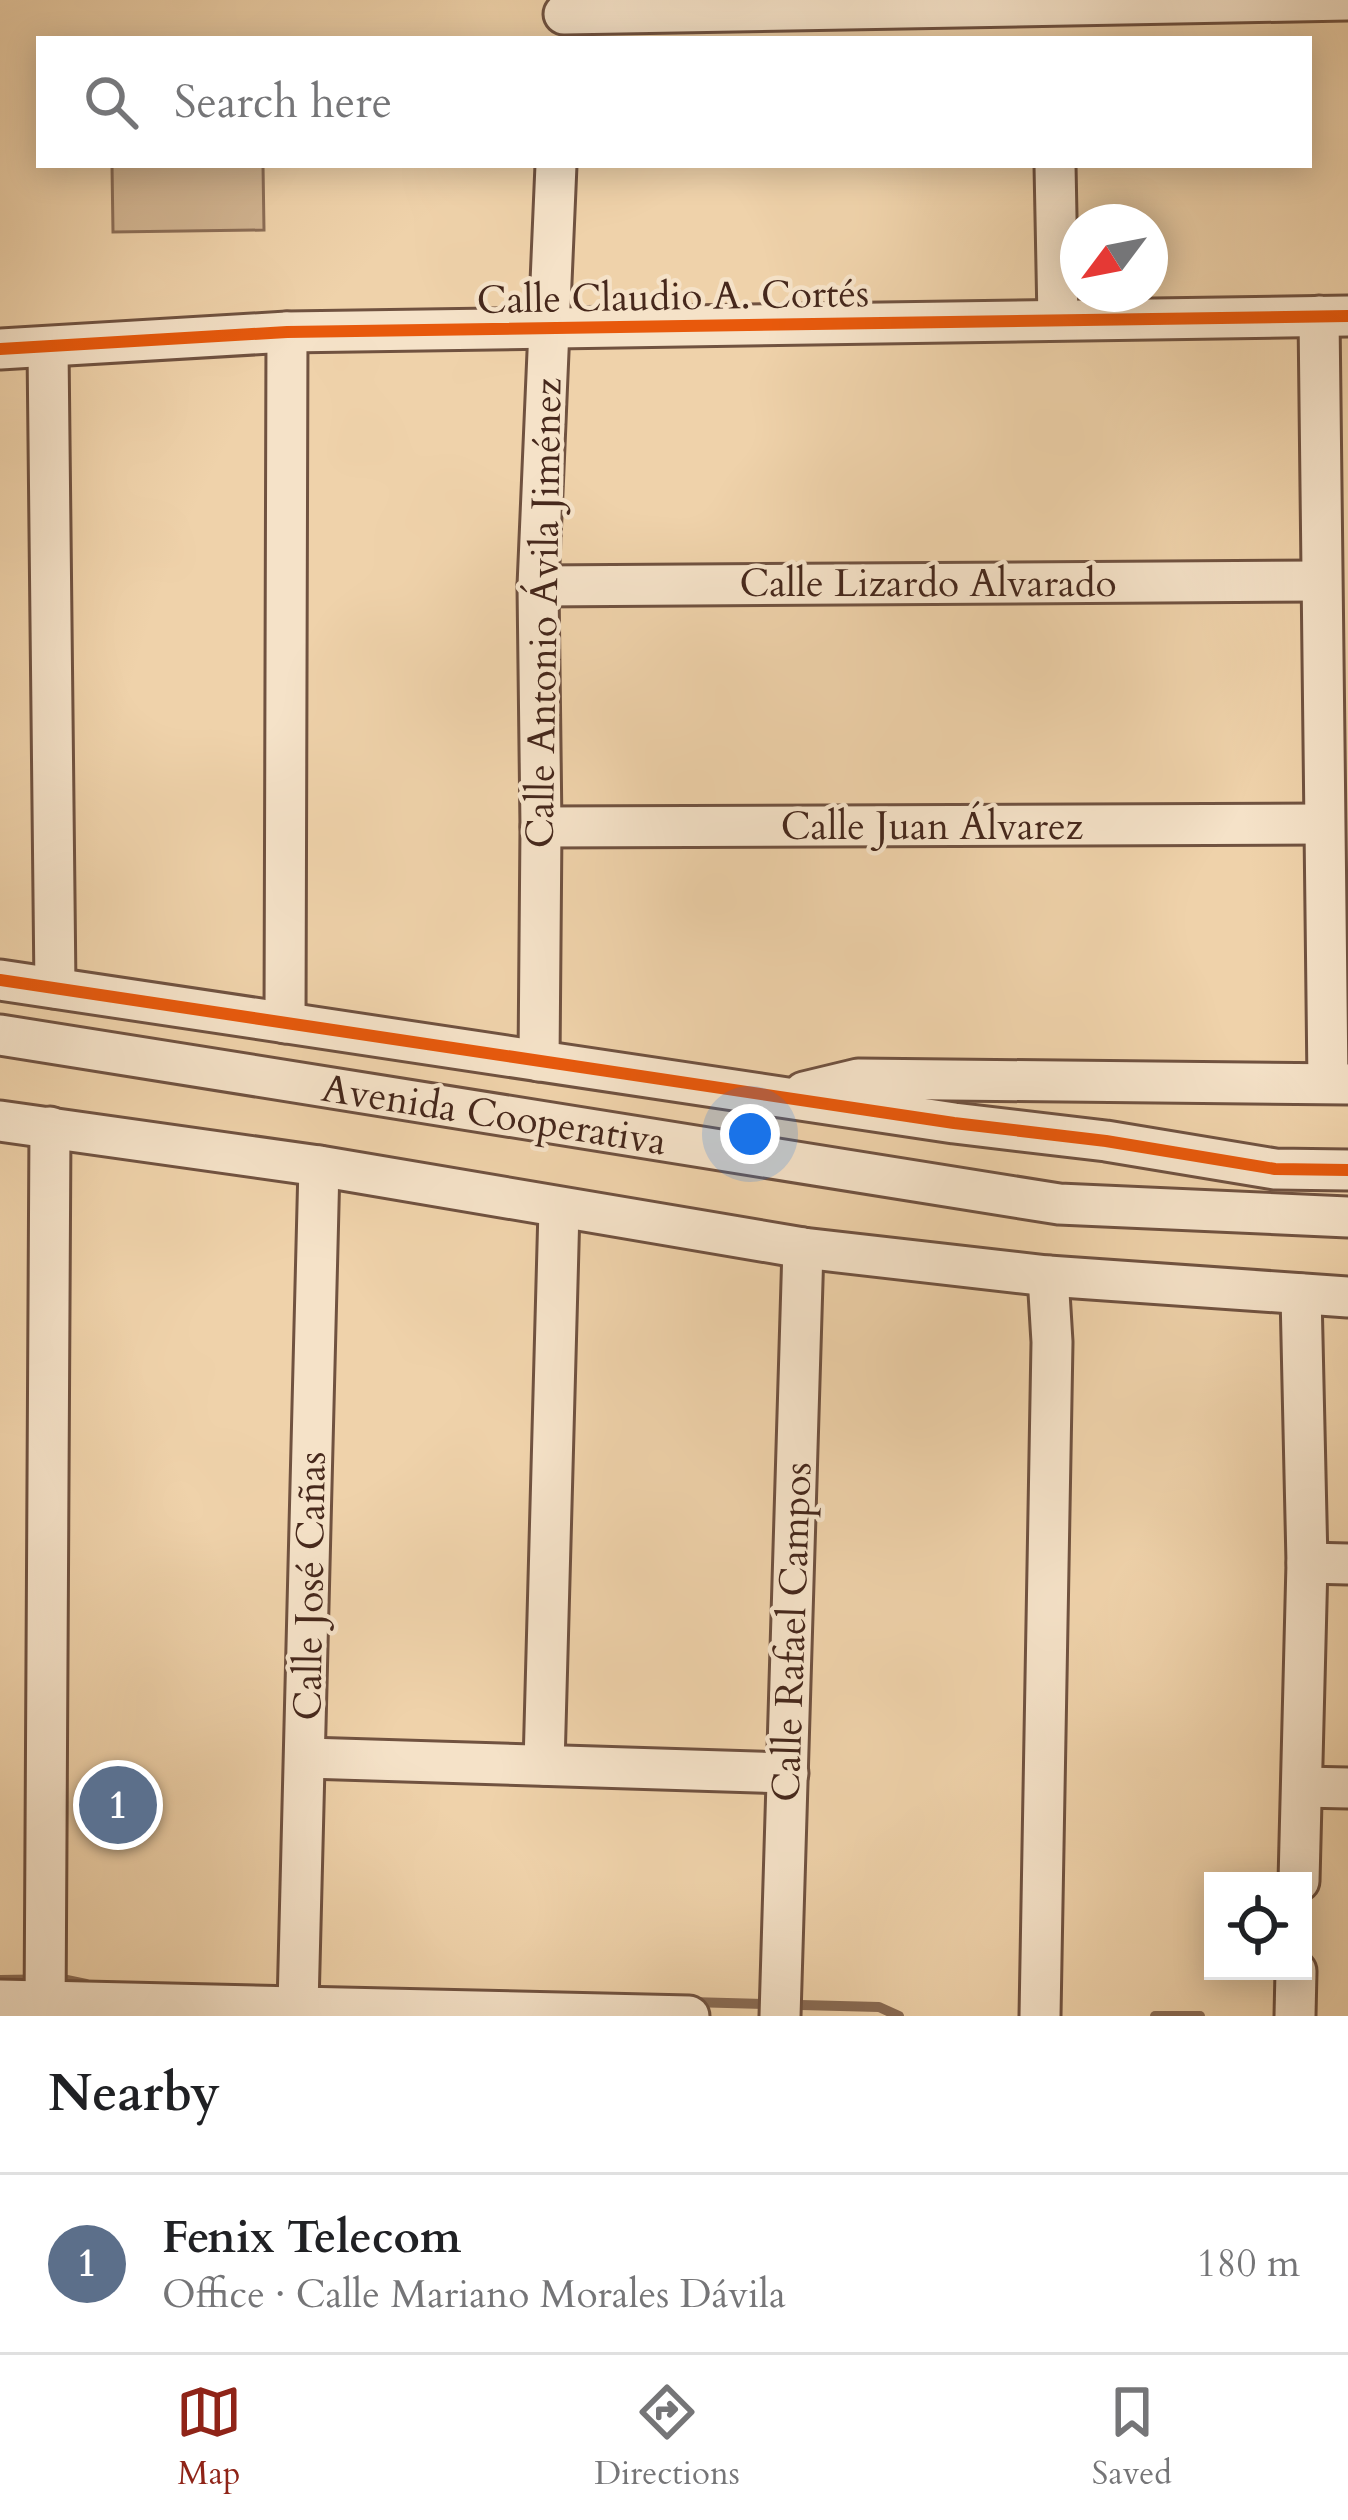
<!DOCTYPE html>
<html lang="en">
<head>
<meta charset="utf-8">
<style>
  :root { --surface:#fff; --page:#f6f6f6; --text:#202124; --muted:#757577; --line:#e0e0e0; --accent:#8f2418 }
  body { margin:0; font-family:Cardo,serif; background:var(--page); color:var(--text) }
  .controls { position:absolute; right:36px; bottom:36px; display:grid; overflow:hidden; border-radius:0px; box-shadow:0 6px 30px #0003 }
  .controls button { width:108px; height:108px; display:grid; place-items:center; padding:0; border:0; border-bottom:3px solid var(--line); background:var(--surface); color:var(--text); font:60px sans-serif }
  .compass { position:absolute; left:1060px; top:204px; width:108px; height:108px; border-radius:50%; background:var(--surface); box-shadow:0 6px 30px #0003; rotate:238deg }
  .you { position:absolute; left:750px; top:1134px; width:42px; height:42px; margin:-30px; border:9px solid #fff; border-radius:50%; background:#1a73e8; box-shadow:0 0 0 18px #1a73e833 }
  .badge { display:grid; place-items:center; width:78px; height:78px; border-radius:50%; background:var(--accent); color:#fff; font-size:39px; font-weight:700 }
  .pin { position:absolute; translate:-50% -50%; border:6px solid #fff; box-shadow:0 3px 12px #0006 }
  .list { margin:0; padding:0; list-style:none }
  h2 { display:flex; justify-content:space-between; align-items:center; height:156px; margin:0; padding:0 48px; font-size:51px }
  h2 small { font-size:39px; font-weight:400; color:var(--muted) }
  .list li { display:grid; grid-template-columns:78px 1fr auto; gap:36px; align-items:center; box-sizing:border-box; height:180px; padding:0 48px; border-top:3px solid var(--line) }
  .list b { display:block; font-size:45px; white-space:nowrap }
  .list p { margin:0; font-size:39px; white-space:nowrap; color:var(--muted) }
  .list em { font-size:39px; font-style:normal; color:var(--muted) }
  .icon { flex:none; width:66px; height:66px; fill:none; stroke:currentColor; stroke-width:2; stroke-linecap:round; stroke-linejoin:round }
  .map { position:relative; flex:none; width:1348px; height:2016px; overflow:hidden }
  .search { position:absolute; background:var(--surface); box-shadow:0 6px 30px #0003; left:36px; right:36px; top:36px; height:132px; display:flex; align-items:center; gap:30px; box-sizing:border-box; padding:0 42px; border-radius:0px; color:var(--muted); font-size:45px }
  .sheet { height:336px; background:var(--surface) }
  nav { display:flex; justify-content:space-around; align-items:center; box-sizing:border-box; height:168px; border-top:3px solid var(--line); background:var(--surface); font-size:33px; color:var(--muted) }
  nav a { display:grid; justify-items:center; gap:6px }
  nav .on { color:var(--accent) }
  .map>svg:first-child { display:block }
  .green { fill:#d2b592; stroke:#8c6e57; stroke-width:3 }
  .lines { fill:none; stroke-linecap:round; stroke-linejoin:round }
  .stream { stroke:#896b54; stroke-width:10 }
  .minor-casing { stroke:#705240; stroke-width:45 }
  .minor { stroke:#f5e2c8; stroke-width:39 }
  .cycleway-casing { stroke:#f5e2c8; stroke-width:20 }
  .cycleway { stroke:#e8590c; stroke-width:12 }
  .labels { text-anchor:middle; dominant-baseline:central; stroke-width:9; stroke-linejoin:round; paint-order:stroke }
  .street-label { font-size:39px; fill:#46281c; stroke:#f5e2c8 }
</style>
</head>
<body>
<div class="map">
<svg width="1348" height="2016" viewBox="0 0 1348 2016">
  <rect width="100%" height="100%" fill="#efd2aa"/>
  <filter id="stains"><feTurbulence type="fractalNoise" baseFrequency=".00167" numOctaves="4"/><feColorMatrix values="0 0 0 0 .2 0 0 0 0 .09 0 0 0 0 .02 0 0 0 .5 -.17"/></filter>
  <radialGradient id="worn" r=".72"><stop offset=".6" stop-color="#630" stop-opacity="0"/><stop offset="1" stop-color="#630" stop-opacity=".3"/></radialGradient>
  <polygon class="green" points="112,165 263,165 264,230 113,232"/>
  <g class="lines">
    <g class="stream">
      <polyline points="0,1980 62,1979 86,1984"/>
      <polyline points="690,2002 879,2007 899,2016"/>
      <polyline points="1155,2016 1200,2016"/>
    </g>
    <g class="minor-casing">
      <g id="minor">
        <polyline points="564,14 1348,0"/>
        <polyline points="1055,165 1058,319"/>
        <polyline points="1319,316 1328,1083"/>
        <polyline points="48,348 55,988"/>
        <polyline points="0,349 287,332 1348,316"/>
        <polyline points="538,586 1319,581"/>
        <polyline points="541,827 1323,824"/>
        <polyline points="0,980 954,1123 1106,1141 1275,1169 1348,1170"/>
        <polyline points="285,1023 287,332"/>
        <polyline points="0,1035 1059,1204 1348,1217"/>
        <polyline points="539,1061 541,827 538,586 556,165"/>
        <polyline points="804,1092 858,1079 1348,1084"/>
        <polyline points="0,1121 319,1166 803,1248 1048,1276 1348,1297"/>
        <polyline points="1307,1563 1348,1564"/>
        <polyline points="307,1758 788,1773"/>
        <polyline points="544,1765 559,1209"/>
        <polyline points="1302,1787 1348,1788"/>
        <polyline points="1299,1881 1307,1563 1301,1294"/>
        <polyline points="0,2000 689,2016"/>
        <polyline points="298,2006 319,1166"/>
        <polyline points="45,2016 50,1127"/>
        <polyline points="780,2016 803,1248"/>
        <polyline points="1040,2016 1052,1342 1048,1276"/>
        <polyline points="1295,2016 1296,1971"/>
      </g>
    </g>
    <use href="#minor" class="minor"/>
    <g class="cycleway-casing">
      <g id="cycleway">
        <polyline points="0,349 287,332 1348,316"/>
        <polyline points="0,980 954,1123 1106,1141 1275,1169 1348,1170"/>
      </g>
    </g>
    <use href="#cycleway" class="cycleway"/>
  </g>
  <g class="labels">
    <g class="street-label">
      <text transform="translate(673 297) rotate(-1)">Calle Claudio A. Cortés</text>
      <text x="928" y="583">Calle Lizardo Alvarado</text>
      <text transform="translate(544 613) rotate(-89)">Calle Antonio Ávila Jiménez</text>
      <text x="932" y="826">Calle Juan Álvarez</text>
      <text transform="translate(494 1115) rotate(9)">Avenida Cooperativa</text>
      <text transform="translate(310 1586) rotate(-89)">Calle José Cañas</text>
      <text transform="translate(792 1632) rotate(-88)">Calle Rafael Campos</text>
    </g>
  </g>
  <rect width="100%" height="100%" filter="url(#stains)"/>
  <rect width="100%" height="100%" fill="url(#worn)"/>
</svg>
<div class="controls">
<button><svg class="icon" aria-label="locate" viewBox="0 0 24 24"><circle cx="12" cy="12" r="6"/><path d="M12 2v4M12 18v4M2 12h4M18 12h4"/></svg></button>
</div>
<svg class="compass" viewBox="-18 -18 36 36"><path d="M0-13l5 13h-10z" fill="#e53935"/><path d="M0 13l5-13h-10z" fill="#757577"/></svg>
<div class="you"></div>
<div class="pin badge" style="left:118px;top:1805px;background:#5c6f8a">1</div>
<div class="search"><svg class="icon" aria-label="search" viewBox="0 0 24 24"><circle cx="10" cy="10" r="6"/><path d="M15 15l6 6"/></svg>Search here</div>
</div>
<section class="sheet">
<h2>Nearby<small></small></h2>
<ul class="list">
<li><span class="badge" style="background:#5c6f8a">1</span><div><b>Fenix Telecom</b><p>Office · Calle Mariano Morales Dávila</p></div><em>180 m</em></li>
</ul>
</section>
<nav>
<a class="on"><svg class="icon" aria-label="map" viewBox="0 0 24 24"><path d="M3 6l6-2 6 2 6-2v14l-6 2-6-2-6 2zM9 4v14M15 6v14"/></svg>Map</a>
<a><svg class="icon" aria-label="directions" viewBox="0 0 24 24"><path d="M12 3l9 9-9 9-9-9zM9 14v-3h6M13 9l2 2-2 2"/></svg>Directions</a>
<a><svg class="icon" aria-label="saved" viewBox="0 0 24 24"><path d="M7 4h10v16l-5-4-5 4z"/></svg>Saved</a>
</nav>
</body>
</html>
